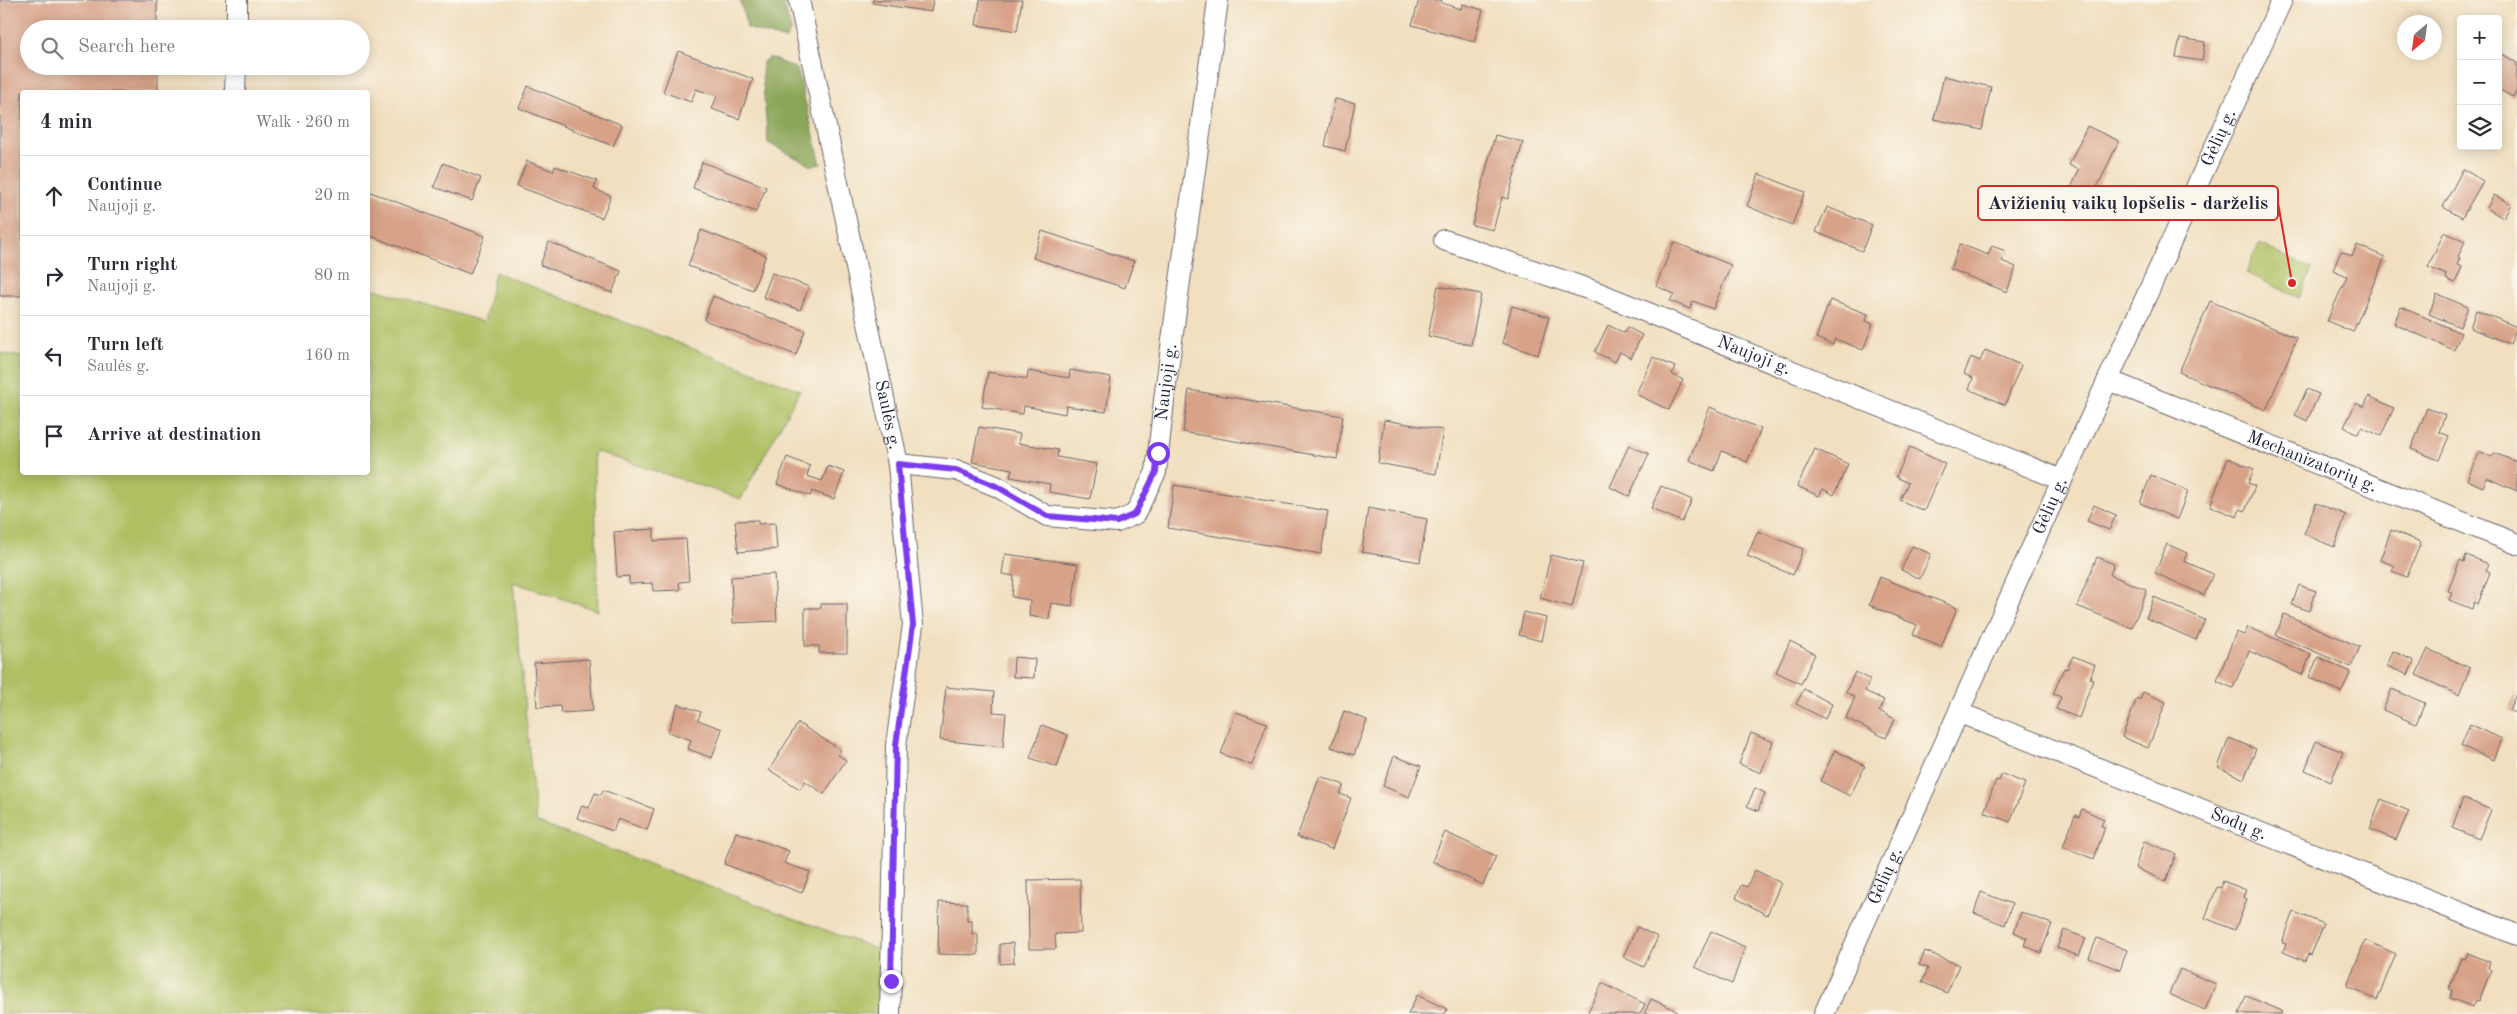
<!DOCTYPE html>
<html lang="en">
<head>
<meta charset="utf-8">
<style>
  :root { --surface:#fff; --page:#f7f7f7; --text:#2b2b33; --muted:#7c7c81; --line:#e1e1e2 }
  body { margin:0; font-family:"Old Standard TT",serif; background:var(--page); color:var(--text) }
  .controls { position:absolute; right:15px; top:15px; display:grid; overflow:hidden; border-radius:5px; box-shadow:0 2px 12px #0003 }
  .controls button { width:45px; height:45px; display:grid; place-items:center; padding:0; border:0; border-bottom:1px solid var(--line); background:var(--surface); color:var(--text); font:25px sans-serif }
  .compass { position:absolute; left:2397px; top:15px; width:45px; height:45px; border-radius:50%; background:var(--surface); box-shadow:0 2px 12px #0003; rotate:209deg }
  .stop { position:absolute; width:15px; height:15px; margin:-11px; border:4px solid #7c3aed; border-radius:50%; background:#fff }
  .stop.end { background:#7c3aed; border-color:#fff; box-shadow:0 1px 5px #0008 }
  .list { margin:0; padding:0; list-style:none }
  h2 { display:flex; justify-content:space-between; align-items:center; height:65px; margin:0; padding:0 20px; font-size:21px }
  h2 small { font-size:16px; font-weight:400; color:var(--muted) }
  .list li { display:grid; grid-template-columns:32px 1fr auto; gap:15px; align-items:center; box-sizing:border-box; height:80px; padding:0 20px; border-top:1px solid var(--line) }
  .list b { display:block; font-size:19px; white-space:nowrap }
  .list p { margin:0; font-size:16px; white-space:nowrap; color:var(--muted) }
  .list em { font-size:16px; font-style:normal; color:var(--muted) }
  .icon { flex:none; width:28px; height:28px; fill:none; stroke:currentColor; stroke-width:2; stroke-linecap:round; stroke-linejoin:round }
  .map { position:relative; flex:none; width:2517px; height:1014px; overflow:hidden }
  .search { position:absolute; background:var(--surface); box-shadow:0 2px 12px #0003; left:20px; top:20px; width:350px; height:55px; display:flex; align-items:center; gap:12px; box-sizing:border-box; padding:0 18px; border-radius:28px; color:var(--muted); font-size:19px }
  .panel { position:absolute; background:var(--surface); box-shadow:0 2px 12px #0003; left:20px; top:90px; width:350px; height:385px; border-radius:5px }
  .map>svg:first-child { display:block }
  .green { fill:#afc063; stroke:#68714f }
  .forest { fill:#8ba659; stroke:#56644a }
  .building { fill:#d7a288 }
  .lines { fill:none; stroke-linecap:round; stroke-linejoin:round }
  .street-casing { stroke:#6a646a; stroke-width:22 }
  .street { stroke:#fff; stroke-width:20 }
  .route { stroke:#7c3aed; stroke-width:6 }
  .labels { text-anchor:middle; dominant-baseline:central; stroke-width:4.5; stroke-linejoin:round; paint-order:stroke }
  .street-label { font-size:18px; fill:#22223b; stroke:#fbf7ec }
  .leader { fill:none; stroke:#d62828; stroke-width:2 }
  .callout-dot { fill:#d62828; stroke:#fbf7ec; stroke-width:2 }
  .callout { fill:#fbf7ec; stroke:#d62828; stroke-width:2 }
  .callout-label { font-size:19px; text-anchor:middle; font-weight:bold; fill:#22223b }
</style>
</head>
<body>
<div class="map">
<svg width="2517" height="1014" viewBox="0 0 2517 1014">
  <rect width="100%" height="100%" fill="#fbf7ec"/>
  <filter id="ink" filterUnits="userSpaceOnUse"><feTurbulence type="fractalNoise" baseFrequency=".02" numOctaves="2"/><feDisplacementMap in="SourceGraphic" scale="10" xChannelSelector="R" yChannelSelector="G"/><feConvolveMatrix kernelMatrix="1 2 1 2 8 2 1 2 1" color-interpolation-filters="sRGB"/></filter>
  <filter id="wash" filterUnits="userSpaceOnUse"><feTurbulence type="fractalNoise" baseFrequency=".0096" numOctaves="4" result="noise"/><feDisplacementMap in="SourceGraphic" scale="20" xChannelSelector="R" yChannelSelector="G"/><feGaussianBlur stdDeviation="1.12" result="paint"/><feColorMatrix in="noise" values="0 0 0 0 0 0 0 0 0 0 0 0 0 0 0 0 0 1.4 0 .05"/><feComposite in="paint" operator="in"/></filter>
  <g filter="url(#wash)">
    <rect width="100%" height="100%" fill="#f1dfc0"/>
    <g class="green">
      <polygon points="2259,244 2312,269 2299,298 2246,273"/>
      <polygon points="495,272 800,390 741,499 594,451 598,611 513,582 536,822 879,950 878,1014 0,1014 0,353 22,357 22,472 368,472 368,287 484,322"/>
    </g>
    <g class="forest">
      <polygon points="740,0 783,0 791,30 785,40 747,28"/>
      <polygon points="769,57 797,69 821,164 812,166 768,143 762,74 763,62"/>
    </g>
    <g id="blocks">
      <g class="building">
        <polygon points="0,0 157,0 157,29 29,29 29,66 158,66 158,92 22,92 22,296 0,296"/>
        <polygon points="873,0 933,0 931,12 872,3"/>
        <polygon points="980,0 1022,0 1017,31 976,25"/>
        <polygon points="1419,0 1442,0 1441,3 1461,9 1462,4 1483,10 1474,42 1412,25"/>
        <polygon points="2180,38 2205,42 2202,61 2176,57"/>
        <polygon points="678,51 753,79 739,119 712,109 717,96 696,89 691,102 663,92"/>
        <polygon points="2502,54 2517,63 2517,90 2513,97 2498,89 2498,60"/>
        <polygon points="1944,76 1991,87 1982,130 1934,119"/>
        <polygon points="528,86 622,125 613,146 519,108"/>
        <polygon points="1335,99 1355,103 1345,151 1325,146"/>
        <polygon points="2087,126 2119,141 2092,198 2071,188 2079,170 2069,165"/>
        <polygon points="1495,135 1523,142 1508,199 1502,197 1493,230 1472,225"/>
        <polygon points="527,161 553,171 555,166 597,181 594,189 611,196 602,218 517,186"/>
        <polygon points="702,162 766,187 756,212 693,188"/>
        <polygon points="443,163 481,178 472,201 434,187"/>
        <polygon points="2463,169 2483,181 2462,218 2443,207"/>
        <polygon points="1759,174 1805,192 1792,225 1747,206"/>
        <polygon points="368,191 485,236 470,274 368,235"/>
        <polygon points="2494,195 2511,204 2503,218 2487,208"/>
        <polygon points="1827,207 1872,225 1862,251 1816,232"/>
        <polygon points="701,230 766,255 753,290 688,266"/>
        <polygon points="1042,231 1134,261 1125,288 1033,258"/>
        <polygon points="2444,232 2465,241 2458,257 2460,258 2457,265 2462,267 2455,283 2446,279 2447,275 2428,267"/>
        <polygon points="549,242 621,271 612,293 540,265"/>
        <polygon points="1674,242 1731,265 1713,309 1693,301 1690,309 1670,301 1674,294 1656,286"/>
        <polygon points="1960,244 1988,255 1992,246 2006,251 2002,261 2016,267 2007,292 1950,269"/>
        <polygon points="2357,245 2385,257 2353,332 2327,321 2347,276 2333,270 2341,251 2352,256"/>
        <polygon points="772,273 809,287 800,310 763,297"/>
        <polygon points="1438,286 1481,294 1471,345 1428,336"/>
        <polygon points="2437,294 2468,307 2460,327 2429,314"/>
        <polygon points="713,296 805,331 796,355 704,320"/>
        <polygon points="1830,300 1868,314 1866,321 1873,324 1863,350 1835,339 1833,345 1816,338"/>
        <polygon points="2210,301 2297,338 2266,410 2179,372"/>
        <polygon points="1512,306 1549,317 1538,355 1502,343"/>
        <polygon points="2401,307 2461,333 2454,350 2394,324"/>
        <polygon points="2476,310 2517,327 2510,344 2470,328"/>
        <polygon points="1608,325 1624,333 1627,327 1642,335 1631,358 1620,352 1615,362 1595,352"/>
        <polygon points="1985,350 2021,365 2005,405 1969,389 1973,378 1964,374 1971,357 1980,361"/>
        <polygon points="1653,357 1675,367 1672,374 1683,380 1669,410 1636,394"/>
        <polygon points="1070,370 1111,377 1106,412 1066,406 1065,414 1024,406 1023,414 982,407 988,372 1027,379 1028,371 1069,378"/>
        <polygon points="2307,389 2319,394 2307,421 2295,415"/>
        <polygon points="1189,390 1343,416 1337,459 1183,432"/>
        <polygon points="2369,396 2394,408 2381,436 2361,427 2358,434 2344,427 2356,403 2364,407"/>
        <polygon points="1710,407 1761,429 1747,462 1722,451 1714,471 1689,460"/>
        <polygon points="2427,408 2445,415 2439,432 2449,436 2439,460 2411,449"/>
        <polygon points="1384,420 1443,430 1436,474 1378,463"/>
        <polygon points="979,427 1020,434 1018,443 1058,450 1057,457 1097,464 1090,499 1049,492 1050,484 1010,477 1012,469 972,462"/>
        <polygon points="1629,445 1649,454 1629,496 1610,487"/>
        <polygon points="1910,447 1945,464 1924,511 1900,500 1908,483 1896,477"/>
        <polygon points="1815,449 1848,464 1834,495 1823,489 1819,496 1797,486"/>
        <polygon points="2479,451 2492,457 2494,453 2517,462 2517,491 2487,478 2483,487 2467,480"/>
        <polygon points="787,457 810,466 807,476 822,481 828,466 844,472 834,499 812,491 810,496 777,484"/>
        <polygon points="2228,458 2254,469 2248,483 2255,486 2245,511 2240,509 2237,517 2210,506"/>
        <polygon points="2151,475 2188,491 2177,519 2140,503"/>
        <polygon points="1174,485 1328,511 1321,554 1168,528"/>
        <polygon points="1661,486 1692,500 1682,522 1651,508"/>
        <polygon points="2316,503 2346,515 2334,547 2304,534"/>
        <polygon points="2094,505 2116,515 2109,530 2087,521"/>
        <polygon points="1368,508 1427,519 1420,562 1362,552"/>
        <polygon points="758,520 758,524 775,523 777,549 738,552 735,521"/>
        <polygon points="654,529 654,541 686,539 689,581 679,582 680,590 653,591 652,583 629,584 629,576 617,577 614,532"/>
        <polygon points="2391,530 2421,542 2407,577 2392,571 2395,566 2380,560"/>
        <polygon points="1758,531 1803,549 1793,575 1747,556"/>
        <polygon points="2167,544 2187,553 2184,561 2213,574 2204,595 2155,573"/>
        <polygon points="1912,546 1931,554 1920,579 1901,570"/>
        <polygon points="1005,554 1078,564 1072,606 1051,603 1049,619 1029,616 1030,600 1012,597 1014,576 1002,574"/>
        <polygon points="1551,555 1583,563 1572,607 1540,598"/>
        <polygon points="2466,555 2489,564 2486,570 2490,572 2478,604 2474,602 2472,609 2449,600 2452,593 2448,591 2460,560 2464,562"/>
        <polygon points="2097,557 2114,564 2110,575 2147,590 2132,628 2077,606"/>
        <polygon points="774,574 777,621 733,623 731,577"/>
        <polygon points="1880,577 1957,608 1941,647 1913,635 1917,625 1869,605"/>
        <polygon points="2299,585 2316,591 2310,611 2292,605"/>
        <polygon points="2154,597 2205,620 2196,640 2146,618"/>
        <polygon points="821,604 847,604 847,653 819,653 819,646 805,646 805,608 821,608"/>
        <polygon points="1524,612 1546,618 1541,641 1519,635"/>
        <polygon points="2284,614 2360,647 2351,667 2276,635"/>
        <polygon points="2248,627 2311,654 2302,675 2249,651 2233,688 2217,681 2236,632 2244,635"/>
        <polygon points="1790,641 1815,654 1801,684 1776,672"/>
        <polygon points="2428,649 2470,668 2459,695 2416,675"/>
        <polygon points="2393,651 2414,661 2408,675 2387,666"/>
        <polygon points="2073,656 2095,665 2090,678 2093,680 2079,718 2056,709 2061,697 2053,694 2064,668 2067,669"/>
        <polygon points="1014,657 1035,659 1034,678 1013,677"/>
        <polygon points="2318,657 2351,672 2341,692 2309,677"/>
        <polygon points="589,659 593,711 561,713 560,706 537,707 534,663"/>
        <polygon points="1855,672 1870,679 1865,691 1884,700 1879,711 1895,719 1886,738 1846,718 1855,697 1846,692"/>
        <polygon points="946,687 994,692 993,712 1006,713 1003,747 940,740"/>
        <polygon points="1804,689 1832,704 1825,719 1796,704"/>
        <polygon points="2392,689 2425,703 2416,724 2383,710"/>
        <polygon points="2143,692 2166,702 2148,748 2122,737 2137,698 2140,700"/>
        <polygon points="2517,692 2517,714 2509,710"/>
        <polygon points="678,704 701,712 698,720 722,729 712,758 688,749 691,740 668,732"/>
        <polygon points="1344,711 1367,720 1354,755 1331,747"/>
        <polygon points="1236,712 1267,723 1252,765 1221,754"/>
        <polygon points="798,723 841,750 838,755 846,760 824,794 805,781 800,789 769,770"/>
        <polygon points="2470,724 2502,739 2494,760 2461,746"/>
        <polygon points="1042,725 1068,735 1057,767 1030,758"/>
        <polygon points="1751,733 1773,742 1761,773 1739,764"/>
        <polygon points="2229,738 2256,749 2244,779 2218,767"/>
        <polygon points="2316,741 2343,752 2331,782 2305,770"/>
        <polygon points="1835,750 1865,766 1850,796 1820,781"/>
        <polygon points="1394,756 1421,766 1409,797 1383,786"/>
        <polygon points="2002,774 2025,783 2010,822 1984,812 1996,780 1999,781"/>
        <polygon points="1320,776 1344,785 1340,794 1351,798 1332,849 1297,837"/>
        <polygon points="1755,788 1765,793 1758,811 1747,806"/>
        <polygon points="603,790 654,809 647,830 618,819 613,831 577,818 582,805 589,808 595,793 601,795"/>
        <polygon points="2463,798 2491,810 2479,839 2452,828"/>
        <polygon points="2381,799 2409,811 2396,840 2370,829"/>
        <polygon points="2082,809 2104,819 2101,826 2105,827 2094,859 2063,847 2075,815 2079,817"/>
        <polygon points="736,832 789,851 784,863 810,872 802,893 724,864"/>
        <polygon points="1445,832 1496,856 1483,885 1432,861"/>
        <polygon points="2144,841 2176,854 2166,881 2135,868"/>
        <polygon points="1755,870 1781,883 1767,915 1736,898 1741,885 1747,887"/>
        <polygon points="1080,879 1081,933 1055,934 1056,949 1029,949 1028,880"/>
        <polygon points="2223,881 2246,890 2243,897 2247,899 2235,930 2205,918 2217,887 2221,888"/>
        <polygon points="1981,892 2012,904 2005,925 1974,913"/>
        <polygon points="939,902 967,903 967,920 972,920 972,934 978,934 978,955 938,954"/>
        <polygon points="2021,912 2052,924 2041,953 2024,945 2027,938 2014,932"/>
        <polygon points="2294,912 2324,924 2311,955 2308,954 2305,961 2283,952 2286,944 2282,943"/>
        <polygon points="1637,927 1658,937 1644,967 1623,957"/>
        <polygon points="2064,930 2086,938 2079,956 2057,948"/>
        <polygon points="1711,931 1745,947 1732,984 1695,967"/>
        <polygon points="2097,938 2127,950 2120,970 2089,958"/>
        <polygon points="2365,940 2396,954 2377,1000 2347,986"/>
        <polygon points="1013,943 1014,963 1000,964 1000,944"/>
        <polygon points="1925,951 1959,965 1947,993 1922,982 1928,968 1919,965"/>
        <polygon points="2468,953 2490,962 2488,968 2491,970 2479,1001 2476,1000 2473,1007 2450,998 2453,990 2449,989 2461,958 2465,959"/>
        <polygon points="2180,969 2216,984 2205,1010 2169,994"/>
        <polygon points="1602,983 1645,1004 1640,1014 1587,1014"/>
        <polygon points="1417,995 1447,1009 1445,1014 1408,1014"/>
        <polygon points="2246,996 2282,1011 2281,1014 2239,1014"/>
        <polygon points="1651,999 1678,1011 1676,1014 1644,1014"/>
      </g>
    </g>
  </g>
  <g filter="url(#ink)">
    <use href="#blocks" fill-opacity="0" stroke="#6a646a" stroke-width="1"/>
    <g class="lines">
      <g class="street-casing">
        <g id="street">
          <path id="s1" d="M799,0L898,464L913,625L896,745L890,1014"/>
          <polyline points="237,29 237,0"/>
          <polyline points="235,92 236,66"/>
          <path id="s2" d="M1444,240L1594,291L2062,480"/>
          <path id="s3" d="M2108,380L2517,544"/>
          <path id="s4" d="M898,464L956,470L996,486L1047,516L1117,522L1135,514L1156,472L1165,392L1218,0"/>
          <path id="s5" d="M1960,713L2517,935"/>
          <path id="s6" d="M1824,1014L2062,480L2282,0"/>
        </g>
      </g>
      <use href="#street" class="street"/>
    </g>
  </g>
  <g class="lines" filter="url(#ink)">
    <polyline class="route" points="891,981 896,745 913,625 898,464 956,470 996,486 1047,516 1117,522 1135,514 1156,472 1158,453"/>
  </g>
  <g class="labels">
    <g class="street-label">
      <text stroke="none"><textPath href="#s6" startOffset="961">Gėlių g.</textPath></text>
      <text stroke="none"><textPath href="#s2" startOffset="331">Naujoji g.</textPath></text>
      <text stroke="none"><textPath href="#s4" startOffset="388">Naujoji g.</textPath></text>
      <text stroke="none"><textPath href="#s1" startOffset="424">Saulės g.</textPath></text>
      <text stroke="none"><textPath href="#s3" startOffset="220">Mechanizatorių g.</textPath></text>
      <text stroke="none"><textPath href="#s6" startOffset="556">Gėlių g.</textPath></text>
      <text stroke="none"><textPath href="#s5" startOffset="300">Sodų g.</textPath></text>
      <text stroke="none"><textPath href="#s6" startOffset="151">Gėlių g.</textPath></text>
    </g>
  </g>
  <path class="leader" d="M2292 283L2278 203"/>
  <circle class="callout-dot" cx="2292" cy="283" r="5"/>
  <rect class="callout" x="1978" y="186" width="300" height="34" rx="5"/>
  <g class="callout-label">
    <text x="2128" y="209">Avižienių vaikų lopšelis - darželis</text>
  </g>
</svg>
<div class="controls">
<button>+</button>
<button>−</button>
<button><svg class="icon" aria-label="layers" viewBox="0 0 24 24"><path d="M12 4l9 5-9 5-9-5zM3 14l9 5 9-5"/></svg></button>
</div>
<svg class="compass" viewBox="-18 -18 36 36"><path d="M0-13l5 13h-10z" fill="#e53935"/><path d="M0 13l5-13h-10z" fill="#7c7c81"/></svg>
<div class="stop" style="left:1158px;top:453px"></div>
<div class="stop end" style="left:891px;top:981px"></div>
<div class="search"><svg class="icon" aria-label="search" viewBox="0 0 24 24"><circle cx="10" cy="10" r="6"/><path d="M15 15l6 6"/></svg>Search here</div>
<section class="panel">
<h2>4 min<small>Walk · 260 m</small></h2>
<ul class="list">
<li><svg class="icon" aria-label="ahead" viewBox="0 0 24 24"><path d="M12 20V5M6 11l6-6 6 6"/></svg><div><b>Continue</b><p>Naujoji g.</p></div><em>20 m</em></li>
<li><svg class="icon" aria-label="right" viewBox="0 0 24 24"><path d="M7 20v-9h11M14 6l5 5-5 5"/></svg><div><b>Turn right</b><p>Naujoji g.</p></div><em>80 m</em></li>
<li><svg class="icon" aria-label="left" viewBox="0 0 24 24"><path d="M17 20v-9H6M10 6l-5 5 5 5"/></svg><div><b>Turn left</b><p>Saulės g.</p></div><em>160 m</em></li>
<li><svg class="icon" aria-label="arrive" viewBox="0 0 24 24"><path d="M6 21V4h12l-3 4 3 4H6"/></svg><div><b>Arrive at destination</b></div></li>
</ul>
</section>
</div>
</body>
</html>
